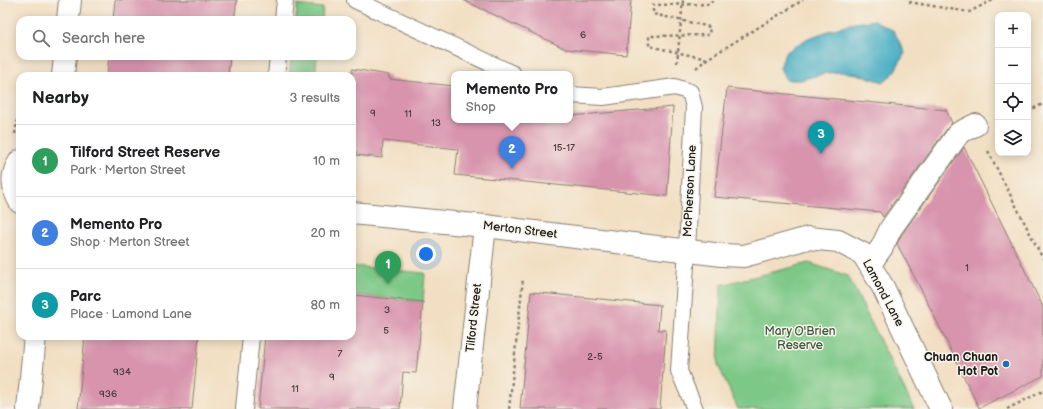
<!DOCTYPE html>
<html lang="en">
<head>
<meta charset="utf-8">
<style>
  :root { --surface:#fff; --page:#f6f6f6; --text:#202124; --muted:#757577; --line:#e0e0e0; --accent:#0f766e }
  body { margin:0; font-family:"Balsamiq Sans",sans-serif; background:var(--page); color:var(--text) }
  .controls { position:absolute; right:12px; top:12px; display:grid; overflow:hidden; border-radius:8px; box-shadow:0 2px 10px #0003 }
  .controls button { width:36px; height:36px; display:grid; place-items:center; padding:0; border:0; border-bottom:1px solid var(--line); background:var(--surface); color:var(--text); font:20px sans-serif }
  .you { position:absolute; left:426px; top:254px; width:14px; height:14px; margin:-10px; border:3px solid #fff; border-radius:50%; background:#1a73e8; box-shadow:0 0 0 6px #1a73e833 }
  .badge { display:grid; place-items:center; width:26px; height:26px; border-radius:50%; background:var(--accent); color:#fff; font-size:13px; font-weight:700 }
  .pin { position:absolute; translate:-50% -33px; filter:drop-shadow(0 1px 2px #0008) }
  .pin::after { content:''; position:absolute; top:21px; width:14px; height:12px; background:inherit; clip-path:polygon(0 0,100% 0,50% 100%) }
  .popup { position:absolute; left:451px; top:71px; width:122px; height:52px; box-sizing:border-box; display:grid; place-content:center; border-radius:8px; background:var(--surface); filter:drop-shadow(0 1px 3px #0005); font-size:13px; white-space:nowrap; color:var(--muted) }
  .popup b { font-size:15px; color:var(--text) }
  .popup::after { content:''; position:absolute; left:50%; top:100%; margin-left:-8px; border:8px solid transparent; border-top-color:var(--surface) }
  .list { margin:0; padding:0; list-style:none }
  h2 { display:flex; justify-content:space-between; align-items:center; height:52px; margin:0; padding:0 16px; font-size:17px }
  h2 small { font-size:13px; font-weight:400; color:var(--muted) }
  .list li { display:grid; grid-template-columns:26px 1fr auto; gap:12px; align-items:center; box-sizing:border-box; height:72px; padding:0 16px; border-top:1px solid var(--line) }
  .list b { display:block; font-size:15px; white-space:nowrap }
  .list p { margin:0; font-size:13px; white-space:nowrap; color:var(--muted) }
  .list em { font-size:13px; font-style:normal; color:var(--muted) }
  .icon { flex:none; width:22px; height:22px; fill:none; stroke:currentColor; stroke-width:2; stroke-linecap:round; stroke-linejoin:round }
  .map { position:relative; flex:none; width:1043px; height:409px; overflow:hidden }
  .search { position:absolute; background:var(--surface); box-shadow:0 2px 10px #0003; left:16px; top:16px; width:340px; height:44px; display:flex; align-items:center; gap:10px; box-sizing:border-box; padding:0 14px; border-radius:12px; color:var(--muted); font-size:15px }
  .panel { position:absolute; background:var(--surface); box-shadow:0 2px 10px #0003; left:16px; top:72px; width:340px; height:268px; border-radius:12px }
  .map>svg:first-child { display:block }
  .green { fill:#7cc886; stroke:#4c7251 }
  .water { fill:#42acc2; stroke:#2f646f }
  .building { fill:#d893ad }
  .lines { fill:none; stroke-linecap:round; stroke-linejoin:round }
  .service-casing { stroke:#877e70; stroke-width:18 }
  .pedestrian-casing { stroke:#877e70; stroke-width:24 }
  .minor-casing { stroke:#877e70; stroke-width:24 }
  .path { stroke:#877e70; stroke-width:2.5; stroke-dasharray:3 3; stroke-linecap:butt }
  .service { stroke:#fff; stroke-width:16 }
  .pedestrian { stroke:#fff; stroke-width:22 }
  .minor { stroke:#fff; stroke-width:22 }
  .poi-dot { fill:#1f6fb2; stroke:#f7f3e8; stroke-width:1.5 }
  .labels { text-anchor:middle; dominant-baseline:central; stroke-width:3; stroke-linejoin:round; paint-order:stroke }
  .number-label { font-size:10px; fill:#4b3a40 }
  .street-label { font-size:12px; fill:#1c1c1c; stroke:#f7f3e8 }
  .park-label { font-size:12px; fill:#3e5841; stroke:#f7f3e8 }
  .poi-label { font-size:12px; font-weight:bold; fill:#1c1c1c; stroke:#f7f3e8; text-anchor:end }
</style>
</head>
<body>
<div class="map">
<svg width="1043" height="409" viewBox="0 0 1043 409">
  <rect width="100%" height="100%" fill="#f7f3e8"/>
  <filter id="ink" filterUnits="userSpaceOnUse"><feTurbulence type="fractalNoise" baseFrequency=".025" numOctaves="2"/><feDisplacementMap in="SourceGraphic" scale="8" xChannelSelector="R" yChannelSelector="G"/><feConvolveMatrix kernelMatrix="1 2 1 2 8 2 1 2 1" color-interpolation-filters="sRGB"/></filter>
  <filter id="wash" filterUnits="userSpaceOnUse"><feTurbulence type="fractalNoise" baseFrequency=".012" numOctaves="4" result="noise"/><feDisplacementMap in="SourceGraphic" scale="16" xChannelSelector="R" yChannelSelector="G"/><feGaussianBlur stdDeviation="0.9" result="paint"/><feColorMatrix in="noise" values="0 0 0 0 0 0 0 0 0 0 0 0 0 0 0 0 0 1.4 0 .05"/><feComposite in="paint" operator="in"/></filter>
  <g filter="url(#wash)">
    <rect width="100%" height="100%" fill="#f2dfc3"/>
    <g class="green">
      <polygon points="297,5 323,8 322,20 296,20"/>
      <polygon points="292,56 317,56 315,76 289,76"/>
      <polygon points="809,263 848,276 914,409 738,409 718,365 721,285"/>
      <polygon points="352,266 425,273 423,302 352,295"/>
    </g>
    <polygon class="water" points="874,20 894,31 905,53 893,74 883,82 857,74 843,72 827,73 800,80 786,80 780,68 785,53 808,38 849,24"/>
    <g id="blocks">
      <g class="building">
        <polygon points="115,0 237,0 234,20 113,20"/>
        <polygon points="463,0 631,0 626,55 566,49"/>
        <polygon points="109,56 230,56 228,76 107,76"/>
        <polygon points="352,69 389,75 389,79 454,86 454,120 570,120 570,116 673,107 667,196 455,175 458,149 383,141 382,158 356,155 356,151 352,151"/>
        <polygon points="727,88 946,110 952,123 949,126 883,217 880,212 714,197"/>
        <polygon points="964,147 1043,307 1043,376 979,408 923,293 897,244 902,234"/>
        <polygon points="531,292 660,305 658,330 666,330 660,409 520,409"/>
        <polygon points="352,295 423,302 416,373 403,372 400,409 258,409 265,336 352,336"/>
        <polygon points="85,336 199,336 192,409 78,409"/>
      </g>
    </g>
  </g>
  <g filter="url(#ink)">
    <use href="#blocks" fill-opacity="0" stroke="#877e70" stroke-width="1"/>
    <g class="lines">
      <g class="service-casing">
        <g id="service">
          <polyline points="355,0 513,74"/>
          <polyline points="283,20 285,0"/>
          <polyline points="276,76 278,56"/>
          <polyline points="570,95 603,97 675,87 690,92 694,107 687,250 679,371 695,409"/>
          <polyline points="244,409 251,336"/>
        </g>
      </g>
      <g class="pedestrian-casing">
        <polyline id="pedestrian" points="870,264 882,247 891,228 959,133 975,125"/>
      </g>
      <g class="minor-casing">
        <g id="minor">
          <polyline points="68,20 70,0"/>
          <polyline points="63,76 65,56"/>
          <path d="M20,161C11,174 12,188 20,202"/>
          <polyline points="352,213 485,226 722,255 744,256 808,238 838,241 863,254 883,287 941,409"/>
          <polyline points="28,409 35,336"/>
          <polyline points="465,409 485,226"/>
        </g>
      </g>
      <g class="path">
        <polyline points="909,2 969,12 993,0"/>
        <polyline points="707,59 649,46 649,36 709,35 710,27 653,14 653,5 711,4 712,0"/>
        <polyline points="677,63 683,0"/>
        <polyline points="696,68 707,59 803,0"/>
        <polyline points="1028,111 1043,104"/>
        <polyline points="15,134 19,111"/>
        <polyline points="988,151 1043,259"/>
        <polyline points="509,409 523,279"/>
        <polyline points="1007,409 1043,391"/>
      </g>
      <use href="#service" class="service"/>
      <use href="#pedestrian" class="pedestrian"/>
      <use href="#minor" class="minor"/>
    </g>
  </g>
  <circle class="poi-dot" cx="1006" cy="364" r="4"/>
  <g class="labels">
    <g class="number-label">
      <text x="583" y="35">6</text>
      <text x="373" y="113">9</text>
      <text x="408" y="114">11</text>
      <text x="436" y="123">13</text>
      <text x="564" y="148">15-17</text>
      <text x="967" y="268">1</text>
      <text x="387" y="310">3</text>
      <text x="386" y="331">5</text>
      <text x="340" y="354">7</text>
      <text x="595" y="357">2-5</text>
      <text x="122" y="372">934</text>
      <text x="332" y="377">9</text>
      <text x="295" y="389">11</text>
      <text x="108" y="394">936</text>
    </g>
    <g class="street-label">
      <text transform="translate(690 191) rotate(-87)">McPherson Lane</text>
      <text transform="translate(520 230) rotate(7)">Merton Street</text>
      <text transform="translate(883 293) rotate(62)">Lamond Lane</text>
      <text transform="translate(474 318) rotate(-84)">Tilford Street</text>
    </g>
    <g class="park-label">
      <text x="800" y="331">Mary O'Brien<tspan x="800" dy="14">Reserve</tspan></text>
    </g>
    <g class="poi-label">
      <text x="998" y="357">Chuan Chuan<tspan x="998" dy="14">Hot Pot</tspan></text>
    </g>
  </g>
</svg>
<div class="controls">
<button>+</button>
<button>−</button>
<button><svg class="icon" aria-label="locate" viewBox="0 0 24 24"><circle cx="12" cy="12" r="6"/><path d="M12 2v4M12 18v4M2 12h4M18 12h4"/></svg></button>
<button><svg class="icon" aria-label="layers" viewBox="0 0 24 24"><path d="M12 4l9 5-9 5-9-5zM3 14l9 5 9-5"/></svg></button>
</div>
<div class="you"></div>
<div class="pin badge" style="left:388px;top:284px;background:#2e9e5b">1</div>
<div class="pin badge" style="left:512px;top:169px;background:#3f7fe0">2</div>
<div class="popup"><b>Memento Pro</b>Shop</div>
<div class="pin badge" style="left:821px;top:154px;background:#0f9aa8">3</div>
<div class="search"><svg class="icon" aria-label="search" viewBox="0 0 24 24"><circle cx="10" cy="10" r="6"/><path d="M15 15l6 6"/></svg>Search here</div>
<section class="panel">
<h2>Nearby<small>3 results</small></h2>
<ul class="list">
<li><span class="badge" style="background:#2e9e5b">1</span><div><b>Tilford Street Reserve</b><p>Park · Merton Street</p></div><em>10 m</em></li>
<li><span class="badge" style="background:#3f7fe0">2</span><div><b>Memento Pro</b><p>Shop · Merton Street</p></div><em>20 m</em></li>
<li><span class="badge" style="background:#0f9aa8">3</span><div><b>Parc</b><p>Place · Lamond Lane</p></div><em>80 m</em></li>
</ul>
</section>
</div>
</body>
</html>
